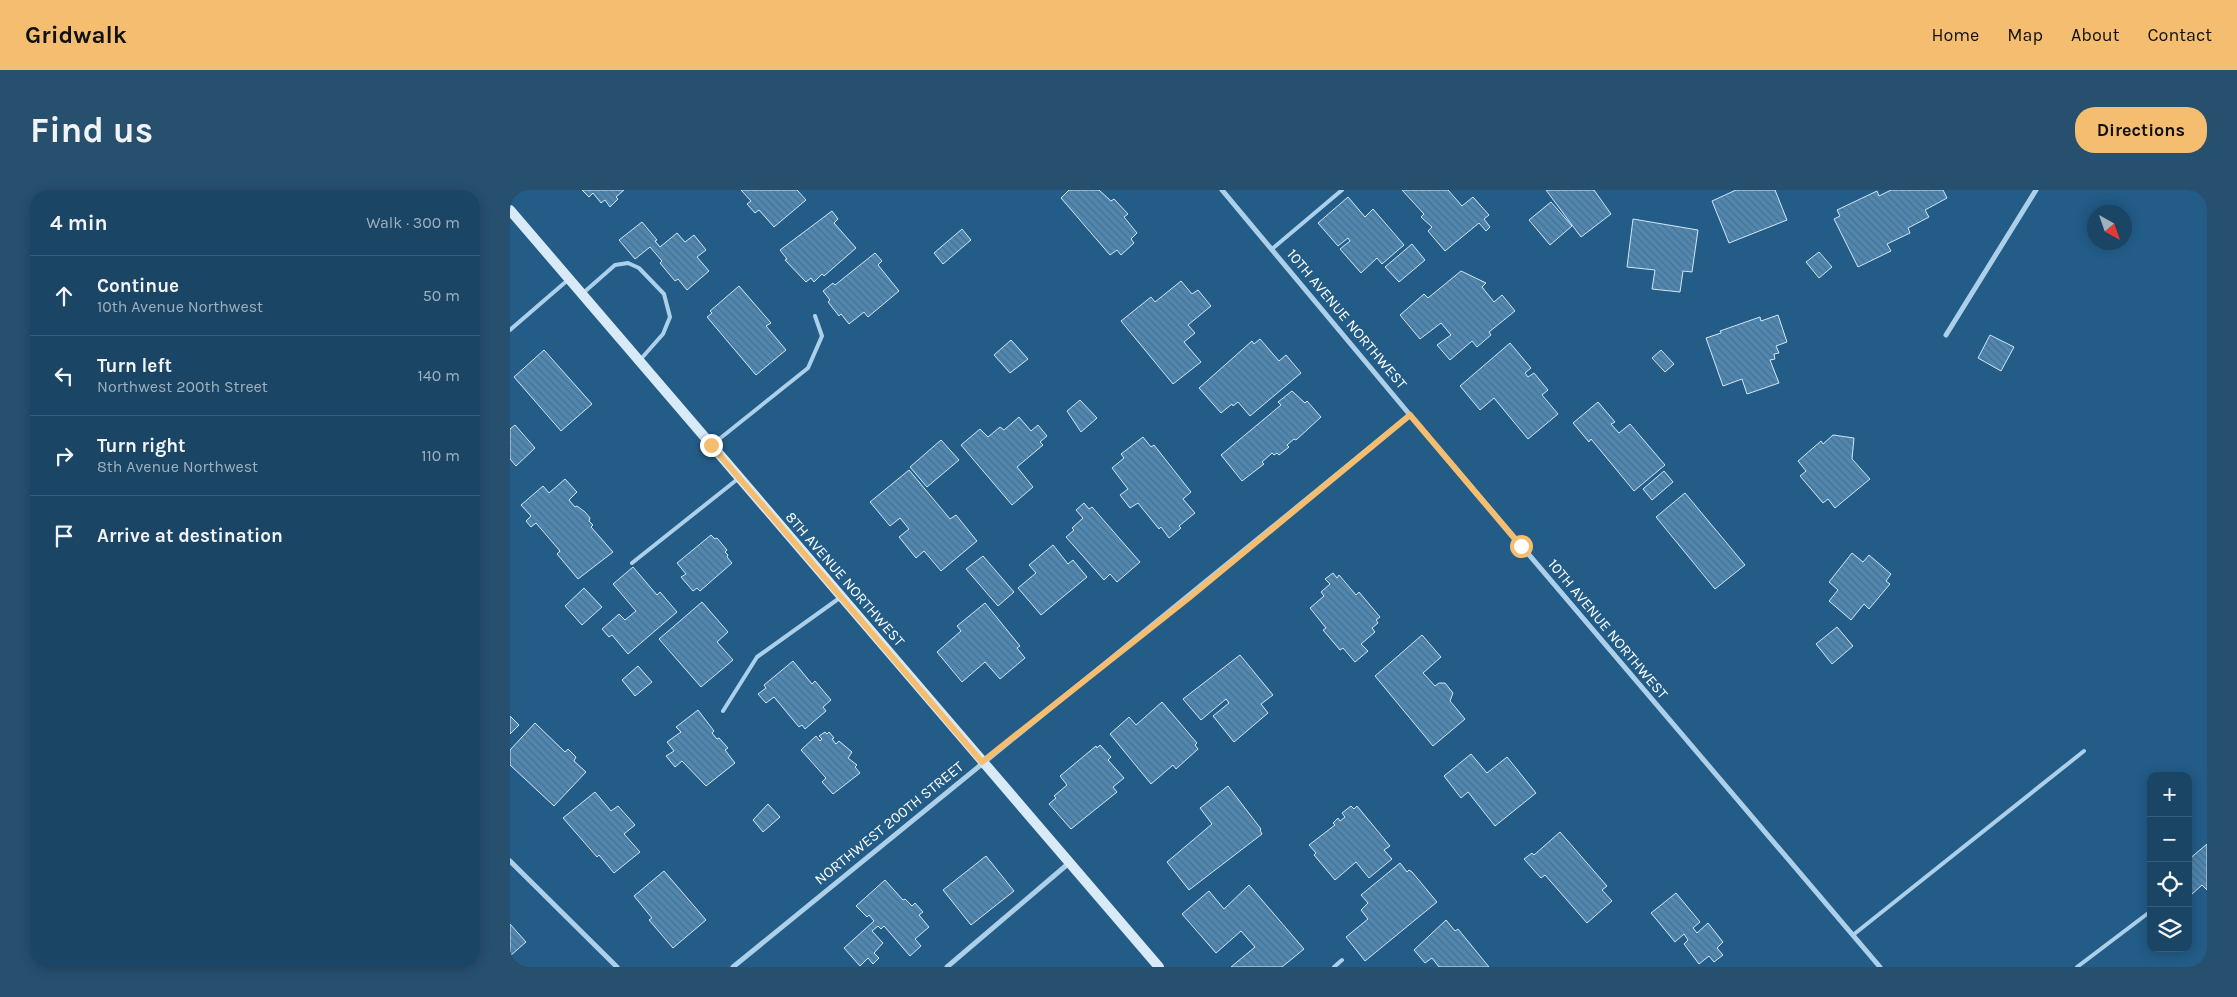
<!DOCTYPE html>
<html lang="en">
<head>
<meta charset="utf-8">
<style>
  :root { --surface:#1a4565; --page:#274f6e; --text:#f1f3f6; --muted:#9fb1bf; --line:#385d79; --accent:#f5bd6f }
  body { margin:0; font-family:Karla,sans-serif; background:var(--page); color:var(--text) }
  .controls { position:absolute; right:15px; bottom:15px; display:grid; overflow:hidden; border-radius:10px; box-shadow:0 2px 12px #0003 }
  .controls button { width:45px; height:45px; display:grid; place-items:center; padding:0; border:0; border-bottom:1px solid var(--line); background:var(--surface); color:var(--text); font:25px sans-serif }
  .compass { position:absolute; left:1577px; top:15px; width:45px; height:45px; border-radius:50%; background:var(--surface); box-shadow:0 2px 12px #0003; rotate:140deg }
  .stop { position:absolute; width:15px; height:15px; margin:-11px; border:4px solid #f5bd6f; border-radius:50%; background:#fff }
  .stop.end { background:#f5bd6f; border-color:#fff; box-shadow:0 1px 5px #0008 }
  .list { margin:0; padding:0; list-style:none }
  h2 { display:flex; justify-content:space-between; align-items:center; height:65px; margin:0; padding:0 20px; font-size:21px }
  h2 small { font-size:16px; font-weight:400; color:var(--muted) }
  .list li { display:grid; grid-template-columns:32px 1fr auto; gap:15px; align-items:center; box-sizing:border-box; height:80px; padding:0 20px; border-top:1px solid var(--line) }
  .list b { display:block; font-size:19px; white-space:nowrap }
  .list p { margin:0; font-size:16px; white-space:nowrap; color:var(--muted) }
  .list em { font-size:16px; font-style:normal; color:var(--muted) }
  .icon { flex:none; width:28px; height:28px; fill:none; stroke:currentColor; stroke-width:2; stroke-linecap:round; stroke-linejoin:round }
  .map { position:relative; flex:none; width:1697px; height:777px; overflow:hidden; border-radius:20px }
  header { display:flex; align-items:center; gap:30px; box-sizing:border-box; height:70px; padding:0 25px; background:var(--accent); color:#111 }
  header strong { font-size:24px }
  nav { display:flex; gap:28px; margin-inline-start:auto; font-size:18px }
  .intro { display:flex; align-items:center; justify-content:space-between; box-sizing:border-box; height:120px; padding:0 30px }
  h1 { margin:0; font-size:35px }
  .button { padding:12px 22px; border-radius:20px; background:var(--accent); color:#111; font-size:18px; font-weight:700 }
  main { display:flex; gap:30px; padding:0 30px }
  aside { flex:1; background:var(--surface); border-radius:20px; box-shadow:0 2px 12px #0003 }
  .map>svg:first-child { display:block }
  .building { fill:url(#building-back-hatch); stroke:#d1e7f7 }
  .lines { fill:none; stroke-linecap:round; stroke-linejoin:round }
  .lane { stroke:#add0ea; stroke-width:4 }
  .street { stroke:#add0ea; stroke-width:5 }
  .secondary { stroke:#d8eaf8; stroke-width:10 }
  .route { stroke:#f5bd6f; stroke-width:6 }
  .labels { text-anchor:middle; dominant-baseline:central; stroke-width:4.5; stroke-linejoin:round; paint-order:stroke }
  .street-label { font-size:15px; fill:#fff; stroke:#225c87 }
</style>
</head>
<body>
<header>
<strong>Gridwalk</strong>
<nav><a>Home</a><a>Map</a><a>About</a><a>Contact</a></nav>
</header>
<div class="intro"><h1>Find us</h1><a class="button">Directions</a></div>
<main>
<aside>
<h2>4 min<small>Walk · 300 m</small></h2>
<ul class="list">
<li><svg class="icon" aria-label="ahead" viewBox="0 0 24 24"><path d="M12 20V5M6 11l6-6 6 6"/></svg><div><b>Continue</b><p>10th Avenue Northwest</p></div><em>50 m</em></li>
<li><svg class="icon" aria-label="left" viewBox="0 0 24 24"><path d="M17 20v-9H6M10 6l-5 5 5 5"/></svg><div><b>Turn left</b><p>Northwest 200th Street</p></div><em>140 m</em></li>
<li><svg class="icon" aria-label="right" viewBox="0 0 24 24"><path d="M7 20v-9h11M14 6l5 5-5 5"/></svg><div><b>Turn right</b><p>8th Avenue Northwest</p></div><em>110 m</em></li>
<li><svg class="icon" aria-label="arrive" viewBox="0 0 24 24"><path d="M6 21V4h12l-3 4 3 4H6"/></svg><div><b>Arrive at destination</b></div></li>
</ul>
</aside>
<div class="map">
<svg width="1697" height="777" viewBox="0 0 1697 777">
  <defs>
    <pattern id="building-back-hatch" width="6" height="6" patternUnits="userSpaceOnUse" patternTransform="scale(1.25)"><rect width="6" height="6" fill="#4f87b1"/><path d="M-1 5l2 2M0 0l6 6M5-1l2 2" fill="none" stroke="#4e6f89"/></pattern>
  </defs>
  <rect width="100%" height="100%" fill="#225c87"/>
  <g class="building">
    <polygon points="72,0 114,0 106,7 108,9 100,17 95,10 91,13 83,3 79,7"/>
    <polygon points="231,0 287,0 296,10 264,37 249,20 245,23 237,14 241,11"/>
    <polygon points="559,0 589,0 601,11 604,9 618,24 614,27 627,43 621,49 624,53 611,65 607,60 600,65 551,8"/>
    <polygon points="892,0 938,0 952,16 963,7 979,25 974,29 980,37 976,41 969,33 935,61 918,41 922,37 911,27 914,24"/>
    <polygon points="1036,0 1084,0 1101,24 1071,47"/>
    <polygon points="1265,0 1277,30 1219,53 1202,11 1226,0"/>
    <polygon points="1381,0 1433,0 1437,8 1415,20 1419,27 1398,38 1400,43 1377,54 1381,61 1348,77 1324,29 1330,26 1327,20 1367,1 1369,6"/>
    <polygon points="838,7 855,27 863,19 894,55 872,74 867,68 851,83 830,59 840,51 838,48 828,56 808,33"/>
    <polygon points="1041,12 1062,36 1040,55 1019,30"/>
    <polygon points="322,21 328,29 324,33 346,58 314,86 312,84 304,92 301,88 296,92 275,70 277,69 270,60"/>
    <polygon points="1123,29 1188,40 1182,82 1173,81 1170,102 1142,99 1145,80 1117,77"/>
    <polygon points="132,32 147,50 145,51 150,57 167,43 175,52 184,45 196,60 187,67 199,81 177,100 168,89 165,91 150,73 152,71 140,57 125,69 109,50"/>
    <polygon points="452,39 461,50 433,74 424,63"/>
    <polygon points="902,54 915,70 889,92 875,77"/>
    <polygon points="1309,62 1322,77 1309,88 1296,72"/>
    <polygon points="365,63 372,71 368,75 389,101 358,127 354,122 339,134 331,124 329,126 318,112 320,110 313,101 323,93 325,95"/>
    <polygon points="951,81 976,93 972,97 984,112 992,105 1005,121 979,142 981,145 967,157 962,151 940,170 927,155 941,145 931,133 910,149 890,125 914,104 918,108"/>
    <polygon points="671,91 682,104 688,100 701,116 678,135 685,143 674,152 691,172 663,194 611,131 641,107 645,112"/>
    <polygon points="229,96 261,133 256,136 276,160 246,185 197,127 202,123 200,121"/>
    <polygon points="1268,125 1277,152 1266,156 1269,163 1264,164 1265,169 1260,170 1269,193 1237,204 1232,189 1213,196 1196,148 1211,143 1210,141 1250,127 1251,131"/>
    <polygon points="1480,145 1504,157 1491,181 1468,168"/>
    <polygon points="750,149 769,171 776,165 791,183 740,226 728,212 723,216 722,214 711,223 689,198 742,151 744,154"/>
    <polygon points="501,150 518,169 500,183 484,165"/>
    <polygon points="1000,153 1021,178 1015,183 1018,187 1024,183 1038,200 1032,205 1048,224 1018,249 984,208 970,220 950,196"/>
    <polygon points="34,160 82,214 51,241 4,187"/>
    <polygon points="1151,160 1164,174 1155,182 1142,168"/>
    <polygon points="782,201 795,213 797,211 811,227 786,250 784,249 777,255 779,257 769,265 767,263 764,265 762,263 752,272 754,274 732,291 711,265 771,215 768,212"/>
    <polygon points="570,210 587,228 571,242 557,221"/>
    <polygon points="1088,212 1105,232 1101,234 1109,243 1120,234 1155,275 1124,301 1081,249 1079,252 1063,233"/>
    <polygon points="509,227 521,241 528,235 537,246 530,252 533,255 507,277 523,297 502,315 451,255 470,239 478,247 490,237 494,240"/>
    <polygon points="5,235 25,258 6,276 0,269 0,239"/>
    <polygon points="1323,245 1344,248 1342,269 1360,289 1325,318 1318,309 1313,313 1290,286 1296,281 1288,271 1311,251 1313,254"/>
    <polygon points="633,247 641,257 644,255 681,302 673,309 685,323 669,336 671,338 659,348 651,337 649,339 628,313 620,318 610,305 618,299 602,278 614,268 611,264"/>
    <polygon points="431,250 449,270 417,297 400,277"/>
    <polygon points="399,280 440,329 446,325 467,351 431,381 414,361 406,368 389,347 399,339 390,328 380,336 360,312"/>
    <polygon points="1154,281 1163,292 1142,310 1133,299"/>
    <polygon points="55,289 67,302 59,310 65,317 67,316 75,322 80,328 79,331 83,335 81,337 103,362 68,389 47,364 50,361 26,333 21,337 16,331 21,326 11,315 33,296 39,303"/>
    <polygon points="1175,303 1235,375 1205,399 1146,327"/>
    <polygon points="574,313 579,319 582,317 630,372 607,392 600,384 594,390 556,347 564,340 562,338 573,328 566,320"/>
    <polygon points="201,345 205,349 207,348 217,360 215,362 218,365 217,367 222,373 190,401 187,398 183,401 171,387 176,384 167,373"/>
    <polygon points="543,355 558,374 563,370 577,387 531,425 508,398 526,383 519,375"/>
    <polygon points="1342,363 1353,372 1359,365 1381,384 1376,391 1380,394 1359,419 1354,414 1341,430 1319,411 1328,400 1319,392"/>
    <polygon points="473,366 504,402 488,416 456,379"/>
    <polygon points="123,377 147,405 150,402 167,422 118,464 102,445 99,447 92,439 109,424 115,430 126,421 103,394"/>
    <polygon points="823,383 827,388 829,385 846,405 849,402 870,427 866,430 868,433 862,438 865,442 851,454 858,461 845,472 833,458 830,460 813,440 816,438 800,418 814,406 811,402 820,394 815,389"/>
    <polygon points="74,398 92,417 72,435 55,416"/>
    <polygon points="192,412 218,442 207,452 223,470 191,497 149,449"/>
    <polygon points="475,413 510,456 507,458 515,468 490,489 475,472 452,492 427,462 451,441 447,436"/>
    <polygon points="1327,437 1343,456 1322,474 1306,454"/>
    <polygon points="912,445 931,467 913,483 925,496 929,493 935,493 943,503 940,511 955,529 923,556 865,486"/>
    <polygon points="730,465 763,505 751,514 758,523 724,552 703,526 719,513 716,509 691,530 673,509"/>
    <polygon points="283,471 302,494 305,491 321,510 313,517 316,521 295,539 292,535 289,537 264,507 256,513 248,504 256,498 254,495"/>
    <polygon points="128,476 142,492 125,506 112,490"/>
    <polygon points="652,512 687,553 685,555 688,559 666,579 663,575 641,594 600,544 619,527 626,535"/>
    <polygon points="188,520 204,541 202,543 207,549 209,548 218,558 215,560 225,573 196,596 172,571 165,577 156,566 164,561 157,552 171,542 166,537"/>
    <polygon points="0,526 9,535 0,544"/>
    <polygon points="25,533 55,562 58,559 66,567 64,571 76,582 44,616 0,575 0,560"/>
    <polygon points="315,542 317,544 319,542 324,548 322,549 326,554 329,551 342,562 338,568 347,575 345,577 350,583 323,604 312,592 316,588 291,560 306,546 310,551 312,549 309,546"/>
    <polygon points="590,555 601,567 598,570 614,588 603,597 607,602 561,639 539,614 546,608 544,606 557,595 550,586 586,556 587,558"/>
    <polygon points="961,564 977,583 997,567 1026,603 985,636 958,602 951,608 934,586"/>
    <polygon points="718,596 751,639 750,640 752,644 679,700 657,672 702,634 690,618"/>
    <polygon points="85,602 101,621 108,616 125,635 114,644 130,662 104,683 89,665 87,667 53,628"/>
    <polygon points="258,614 270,627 253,642 243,630"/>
    <polygon points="841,616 844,619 847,616 880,656 874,660 882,669 859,688 846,672 825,690 804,665 806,663 799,655 825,635 823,633 828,628 830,631 835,627 832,623"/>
    <polygon points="1050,642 1097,696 1092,700 1102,711 1077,733 1035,685 1031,688 1014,669 1022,663 1024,665"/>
    <polygon points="1697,654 1697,700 1692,695 1681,705 1678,702 1678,670"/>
    <polygon points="476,666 504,701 461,735 433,700"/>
    <polygon points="890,673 897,682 899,680 902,682 927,712 855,771 836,747 858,729 851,720 858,713 851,705"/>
    <polygon points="154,681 196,730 163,758 139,730 142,728 124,706"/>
    <polygon points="375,690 393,710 395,709 402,716 405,713 413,722 409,725 419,737 405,749 411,756 400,766 374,736 371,739 368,736 362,741 373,753 364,763 369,768 363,774 358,768 350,776 334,758 364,731 359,725 357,727 346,716"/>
    <polygon points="739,695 794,759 772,777 721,777 745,757 731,741 706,763 672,724 699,701 714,719"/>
    <polygon points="1166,703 1190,732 1183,738 1187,743 1198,733 1213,752 1207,758 1213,765 1204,772 1199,766 1189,774 1174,754 1178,750 1174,744 1165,752 1141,723"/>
    <polygon points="936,730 945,741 948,739 979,777 929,777 922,768 915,773 904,760"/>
    <polygon points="0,734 16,752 0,766"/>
  </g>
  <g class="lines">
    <g class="lane">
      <polyline points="762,59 832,0"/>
      <polyline points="72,104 105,75 118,73 129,78 154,104 160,127 153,144 130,170"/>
      <polyline points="0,140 59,89"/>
      <polyline points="203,254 298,178 312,146 305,126"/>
      <polyline points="122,373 229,288"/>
      <polyline points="213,521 247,467 331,407"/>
      <polyline points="1343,745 1574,561"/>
      <polyline points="824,777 832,770"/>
      <polyline points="1567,777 1641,721"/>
    </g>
    <g class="street">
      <polyline points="712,0 900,225 1370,777"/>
      <polyline points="1436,145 1526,0"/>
      <polyline points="0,671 107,777"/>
      <polyline points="223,777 900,225"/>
      <polyline points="437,777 559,673"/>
    </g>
    <polyline class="secondary" points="0,20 649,777"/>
  </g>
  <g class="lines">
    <polyline class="route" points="201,255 472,572 680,407 900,225 1011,356"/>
  </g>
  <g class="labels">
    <g class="street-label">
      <text transform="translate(837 129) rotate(50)">10TH AVENUE NORTHWEST</text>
      <text transform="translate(335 389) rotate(49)">8TH AVENUE NORTHWEST</text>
      <text transform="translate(1098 439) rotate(50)">10TH AVENUE NORTHWEST</text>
      <text transform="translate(379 633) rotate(-39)">NORTHWEST 200TH STREET</text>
    </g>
  </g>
</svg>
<div class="controls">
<button>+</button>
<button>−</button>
<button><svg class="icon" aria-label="locate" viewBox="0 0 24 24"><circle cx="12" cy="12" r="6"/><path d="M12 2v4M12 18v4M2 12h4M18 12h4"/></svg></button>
<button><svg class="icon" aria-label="layers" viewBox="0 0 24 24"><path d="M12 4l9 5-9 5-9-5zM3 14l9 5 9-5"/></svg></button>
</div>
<svg class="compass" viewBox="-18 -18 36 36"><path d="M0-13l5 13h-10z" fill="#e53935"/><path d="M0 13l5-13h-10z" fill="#9fb1bf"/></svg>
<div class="stop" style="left:1011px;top:356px"></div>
<div class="stop end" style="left:201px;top:255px"></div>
</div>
</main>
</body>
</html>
